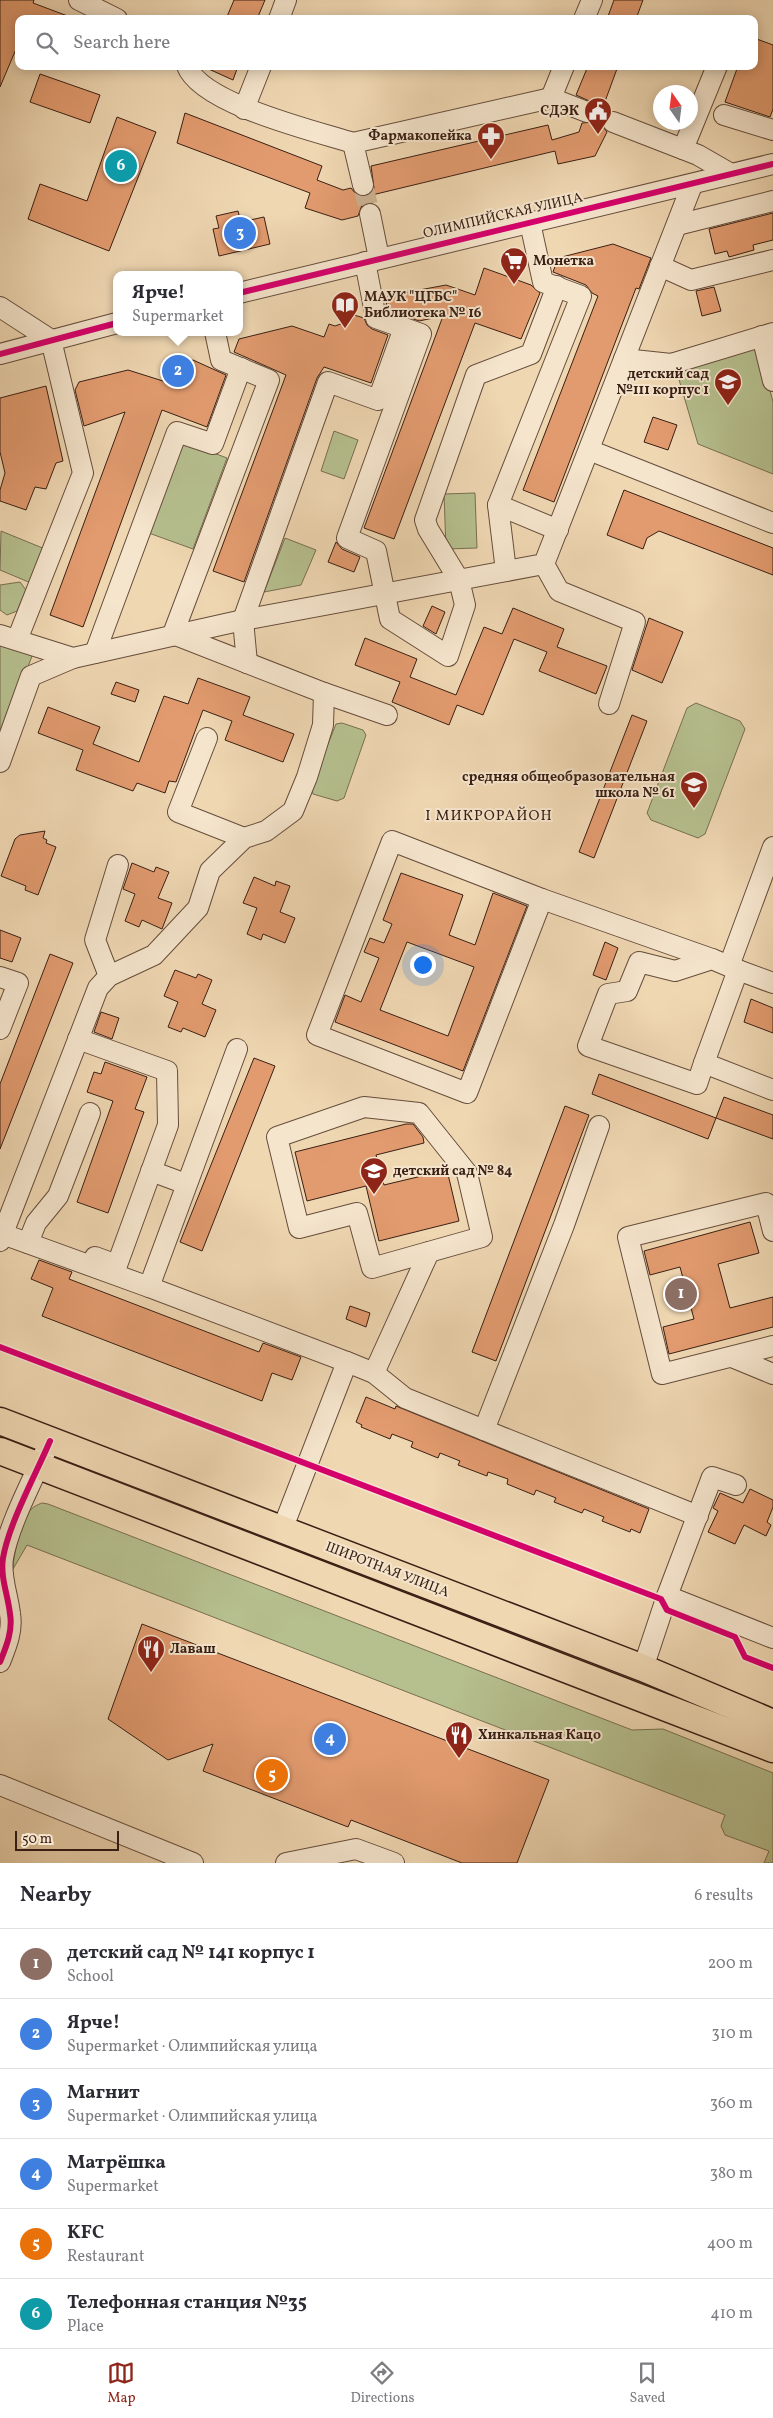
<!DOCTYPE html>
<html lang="en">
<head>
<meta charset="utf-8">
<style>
  :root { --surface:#fff; --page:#f7f7f7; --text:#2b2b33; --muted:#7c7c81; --line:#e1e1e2; --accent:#8f2418 }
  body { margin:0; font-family:Vollkorn,serif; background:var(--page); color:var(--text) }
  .compass { position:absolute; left:653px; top:85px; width:45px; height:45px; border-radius:50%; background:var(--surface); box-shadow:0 2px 12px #0003; rotate:346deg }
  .scale { position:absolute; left:15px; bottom:12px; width:104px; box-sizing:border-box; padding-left:5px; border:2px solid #391f14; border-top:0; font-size:14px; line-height:18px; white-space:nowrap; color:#391f14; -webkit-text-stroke:4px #f5e5cd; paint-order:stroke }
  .you { position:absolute; left:422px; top:964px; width:18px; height:18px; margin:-12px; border:4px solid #fff; border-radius:50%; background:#1a73e8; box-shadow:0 0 0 8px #1a73e833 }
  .badge { display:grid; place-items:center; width:32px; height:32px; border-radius:50%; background:var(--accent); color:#fff; font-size:16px; font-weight:700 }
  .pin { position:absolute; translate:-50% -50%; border:2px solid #fff; box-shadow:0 1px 5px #0006 }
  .popup { position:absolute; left:113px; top:271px; width:130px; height:65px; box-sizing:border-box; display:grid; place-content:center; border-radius:10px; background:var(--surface); filter:drop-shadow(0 1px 4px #0005); font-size:16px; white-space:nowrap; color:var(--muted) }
  .popup b { font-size:19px; color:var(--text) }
  .popup::after { content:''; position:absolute; left:50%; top:100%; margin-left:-10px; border:10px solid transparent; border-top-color:var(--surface) }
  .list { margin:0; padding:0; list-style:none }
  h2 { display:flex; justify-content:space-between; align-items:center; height:65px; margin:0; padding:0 20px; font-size:21px }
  h2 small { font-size:16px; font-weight:400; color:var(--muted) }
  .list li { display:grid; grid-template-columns:32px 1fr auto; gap:15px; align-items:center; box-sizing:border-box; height:70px; padding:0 20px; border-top:1px solid var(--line) }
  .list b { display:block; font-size:19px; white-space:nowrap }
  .list p { margin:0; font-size:16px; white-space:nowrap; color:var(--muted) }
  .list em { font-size:16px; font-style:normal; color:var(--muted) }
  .icon { flex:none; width:28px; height:28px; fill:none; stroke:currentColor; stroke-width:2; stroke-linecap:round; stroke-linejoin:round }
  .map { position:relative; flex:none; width:773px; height:1863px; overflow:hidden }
  .search { position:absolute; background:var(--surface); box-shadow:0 2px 12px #0003; left:15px; right:15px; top:15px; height:55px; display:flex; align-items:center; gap:12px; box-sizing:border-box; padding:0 18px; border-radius:10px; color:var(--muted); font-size:19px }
  .sheet { height:485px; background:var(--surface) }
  nav { display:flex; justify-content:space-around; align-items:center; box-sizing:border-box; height:70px; border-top:1px solid var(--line); background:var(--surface); font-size:14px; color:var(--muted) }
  nav a { display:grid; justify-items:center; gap:2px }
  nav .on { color:var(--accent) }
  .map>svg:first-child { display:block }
  .green { fill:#b6bf8e; stroke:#786f51 }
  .building { fill:#e29b6f; stroke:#391f14; fill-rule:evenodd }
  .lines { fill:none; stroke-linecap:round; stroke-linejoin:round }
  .minor-tunnel { stroke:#cbb292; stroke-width:20; stroke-dasharray:20 10; stroke-linecap:butt }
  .minor-casing { stroke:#664d3c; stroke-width:22 }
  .major-casing { stroke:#391f14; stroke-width:29 }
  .minor { stroke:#f5e5cd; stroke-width:20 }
  .major { stroke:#efd7b2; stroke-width:26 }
  .cycleway-casing { stroke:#f5e5cd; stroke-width:9 }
  .cycleway { stroke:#d6006c; stroke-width:6 }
  .labels { text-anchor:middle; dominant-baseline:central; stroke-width:4; stroke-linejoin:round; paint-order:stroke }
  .poi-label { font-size:14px; font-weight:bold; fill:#391f14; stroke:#f5e5cd; text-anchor:start }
  .street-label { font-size:14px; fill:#391f14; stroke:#f5e5cd }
  .neighbourhood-label { font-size:15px; letter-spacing:1px; fill:#391f14; stroke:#f5e5cd }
</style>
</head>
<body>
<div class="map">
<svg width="773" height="1863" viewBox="0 0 773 1863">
  <rect width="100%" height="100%" fill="#efd7b2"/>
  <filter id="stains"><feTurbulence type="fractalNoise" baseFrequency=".004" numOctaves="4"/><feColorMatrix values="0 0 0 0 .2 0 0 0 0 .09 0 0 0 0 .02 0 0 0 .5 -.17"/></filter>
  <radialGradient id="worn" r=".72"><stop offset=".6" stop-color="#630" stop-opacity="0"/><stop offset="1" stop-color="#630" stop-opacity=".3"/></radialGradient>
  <g class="green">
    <polygon points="757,341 773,402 773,474 698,444 675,366"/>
    <polygon points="334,431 358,440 344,479 321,471"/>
    <polygon points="179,440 227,458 193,549 146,532"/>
    <polygon points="475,493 477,548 446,549 444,494"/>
    <polygon points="1,531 45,549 31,583 0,570"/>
    <polygon points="285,538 316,550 301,585 264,592"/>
    <polygon points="20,582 26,590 17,611 7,615 0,610 0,585"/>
    <polygon points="0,641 34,651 0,739"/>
    <polygon points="696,703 740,721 745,729 705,834 698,838 651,820 647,813 687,708"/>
    <polygon points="342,723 363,730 366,735 344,798 337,801 313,794 311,787 336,724"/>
    <path d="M42,1503L48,1504L632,1730L663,1729L773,1773V1863H764L769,1851L725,1835L721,1826L725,1815L27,1545L13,1569C13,1555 21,1524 29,1512C32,1507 37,1505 42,1503Z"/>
  </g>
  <g class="building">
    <polygon points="0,0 34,0 33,3 73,18 19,19 19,42 0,87"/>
    <polygon points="234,0 265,0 257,19 226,19"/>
    <polygon points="614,0 643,0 636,19 607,19"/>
    <polygon points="754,38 773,45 773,109 770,117 725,102 738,66 754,66"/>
    <polygon points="202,66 238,66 233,80"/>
    <polygon points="588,66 618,66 603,107 612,110 606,112 602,118 601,124 607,132 595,156 558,164 555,151 372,195 373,203 362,205 358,216 342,220 305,208 310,193 177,143 185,113 322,166 317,180 343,190 351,188 355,193 365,197 371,194 374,188 371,166 548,125 552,140 579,132 582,123 594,122 598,116 596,104 576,95"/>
    <polygon points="40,74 100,95 90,123 30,102"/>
    <polygon points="117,117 156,132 109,251 28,219 40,184 87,201"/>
    <polygon points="238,211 241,222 264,217 270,244 219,256 213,229 219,228 216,216"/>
    <polygon points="773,213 773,240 753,245 754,250 729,257 727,251 715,254 709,229"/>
    <polygon points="613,244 651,258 639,289 636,288 554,502 523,490 598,296 592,293 586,285 553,272 558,258"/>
    <polygon points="484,268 531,285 540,293 521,339 475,323 394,539 364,528 443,316 419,321 386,309 387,296 446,285 475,295"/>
    <polygon points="714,287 721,311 702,316 696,291"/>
    <polygon points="354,315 364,318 367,325 372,329 388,335 371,383 324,367 317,378 244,582 213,571 286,375 234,352 239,339 292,326 324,337 329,324 335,326 352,320"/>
    <polygon points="193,360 226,375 207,427 162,410 83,627 50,615 125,412 84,426 75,390 79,382 128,370 163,381 168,369"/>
    <polygon points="46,386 63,461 56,463 46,489 35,487 26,510 0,501 0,490 5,473 0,452 0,398"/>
    <polygon points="653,417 677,425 668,450 644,442"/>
    <polygon points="624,490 773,548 773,575 659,531 647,538 643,549 607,535"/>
    <polygon points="336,542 342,549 360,557 354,572 328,562"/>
    <polygon points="432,606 445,612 436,634 423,626"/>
    <polygon points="513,608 564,629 557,647 607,666 596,694 539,671 547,652 514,639 483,715 457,705 449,725 392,702 400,682 355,665 365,638 417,659 410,677 456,695 484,627 502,634"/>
    <polygon points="649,618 683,632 662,683 632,670"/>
    <polygon points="198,678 250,697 243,715 294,734 283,762 225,740 232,721 203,710 176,782 169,781 165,793 137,783 133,791 76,770 83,750 38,733 48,707 100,727 93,744 139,762 164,696 188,704"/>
    <polygon points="116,682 139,690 135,702 111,694"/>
    <polygon points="632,715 647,721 594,858 579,852"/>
    <polygon points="45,831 43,838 47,840 46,843 56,847 38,895 25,890 26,886 1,876 15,839 20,835"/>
    <polygon points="132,863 154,872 156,867 169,872 158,898 172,903 162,929 142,920 139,927 125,921 135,894 123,889"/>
    <path d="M401,873L463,895L449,935L475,945L493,893L527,906L463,1071L335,1022L345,995L361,1002L379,958L364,952L370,938L384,943L392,924L383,920ZM407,942L474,967L448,1036L380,1010Z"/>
    <polygon points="254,877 275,886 276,881 290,886 280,912 295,918 285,943 263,934 261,940 247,934 257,908 243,903"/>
    <polygon points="0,930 21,938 12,962 0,958"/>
    <polygon points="605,942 618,948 606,980 593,975"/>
    <polygon points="50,954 73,963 0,1149 0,1084"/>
    <polygon points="175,970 196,978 198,974 212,980 202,1004 216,1010 205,1037 183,1028 181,1032 168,1027 178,1002 164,996"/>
    <polygon points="751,999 773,1008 773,1033 744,1022"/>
    <polygon points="101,1012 119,1018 112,1039 94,1032"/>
    <polygon points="254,1058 275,1066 202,1251 180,1242"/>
    <polygon points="105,1062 147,1077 135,1109 144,1112 108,1213 77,1202 113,1101 87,1092 94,1072 101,1074"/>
    <polygon points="599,1074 716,1118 708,1139 592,1094"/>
    <polygon points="724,1097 773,1115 773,1139 716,1118"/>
    <polygon points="565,1106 589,1115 496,1361 472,1352"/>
    <polygon points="406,1124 413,1124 423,1137 424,1143 376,1155 384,1185 447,1170 459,1221 379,1241 366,1186 307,1201 295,1152"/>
    <polygon points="750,1222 759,1253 718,1264 730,1308 773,1297 773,1327 669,1354 663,1327 694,1319 680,1267 650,1275 644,1251"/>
    <polygon points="39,1260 72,1272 69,1279 259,1352 263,1343 301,1357 292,1380 272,1373 262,1401 42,1316 53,1288 31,1279"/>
    <polygon points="350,1306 370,1313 366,1327 346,1319"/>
    <polygon points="366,1397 395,1409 396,1406 649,1509 640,1533 631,1529 630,1532 602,1521 604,1517 584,1509 582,1513 554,1502 556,1498 536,1490 534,1495 507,1484 508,1479 488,1472 487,1476 458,1465 460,1461 440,1453 438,1458 411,1447 413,1442 392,1434 390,1439 361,1427 362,1425 356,1422"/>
    <polygon points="750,1489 773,1500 773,1507 767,1522 771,1525 766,1536 744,1525 735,1544 708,1532 718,1511 713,1508 720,1493 743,1503"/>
    <polygon points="142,1624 549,1780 517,1863 462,1863 351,1820 348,1827 203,1771 213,1744 168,1760 108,1719"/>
  </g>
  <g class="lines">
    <g class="minor-tunnel">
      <polyline points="587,112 613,122"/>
      <polyline points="363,185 370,214"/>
    </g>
    <g class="minor-casing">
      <g id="minor">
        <polyline points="79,0 117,19"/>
        <polyline points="279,19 286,0"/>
        <polyline points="584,19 592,0"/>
        <path d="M187,66C201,104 315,131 353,143"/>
        <polyline points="564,66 551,98 587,112"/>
        <polyline points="244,109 261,66"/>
        <polyline points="724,115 773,130"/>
        <polyline points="613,122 698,155 731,174"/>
        <polyline points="683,149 717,66"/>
        <polyline points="363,185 353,143 551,98"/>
        <polyline points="370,214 379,258"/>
        <polyline points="677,225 773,201"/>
        <polyline points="365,262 376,318 421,334 347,538 376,551 390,619 448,656 465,605 459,580 428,529 425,520 476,375 531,354 557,286"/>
        <polyline points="660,266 691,280 773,260"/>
        <polyline points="239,293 773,164"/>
        <polyline points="0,307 51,340 83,473 17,640"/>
        <polyline points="762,336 773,381"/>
        <polyline points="0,354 117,323"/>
        <polyline points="624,359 671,364 773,333"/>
        <polyline points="589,450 773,523"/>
        <polyline points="498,505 558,530"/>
        <polyline points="544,564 559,591 635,622 609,704"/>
        <polyline points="506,571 498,505 581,296 543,282 530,223"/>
        <polyline points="0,635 73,658 243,620 544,564 692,185"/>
        <polyline points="95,653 177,432 213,444 241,368"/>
        <polyline points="247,663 243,620 328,382 378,400 404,328"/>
        <polyline points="324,693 387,715"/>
        <polyline points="207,738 178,812 244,838"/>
        <polyline points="0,762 31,676 73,658"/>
        <polygon points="392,841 542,899 467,1093 317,1035"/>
        <polyline points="542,899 712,959"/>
        <polyline points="729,966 773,847"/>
        <polyline points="109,976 95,940 118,865"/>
        <polyline points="0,977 18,983 0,1029"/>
        <polyline points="773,983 738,970 704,1063 773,1090"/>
        <polyline points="78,1039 167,1071 168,1125 117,1265 95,1257"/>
        <polyline points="704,1063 697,1084 588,1046 608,994 627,991 639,962 675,971 712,959 738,970"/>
        <polygon points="364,1107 419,1113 467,1173 482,1237 372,1268 357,1213 299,1228 277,1137"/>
        <polyline points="151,1171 186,1184"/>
        <polyline points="773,1231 766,1203 628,1237 662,1374 773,1346"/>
        <polyline points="0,1233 149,1287 237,1049"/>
        <polyline points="0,1241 98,988 109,976 154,955 198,908 210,871 244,838 266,831 293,811 307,777 323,725 324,693 173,634 269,380 221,360 215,332"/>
        <polyline points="28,1243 36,1223 58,1196 90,1113"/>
        <polyline points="149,1287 347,1362"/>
        <polyline points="732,1357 773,1374"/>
        <polyline points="374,1373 429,1252"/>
        <polyline points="484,1430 698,1516"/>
        <polyline points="282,1530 347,1362 374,1373 405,1398 484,1430 564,1225 599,1126"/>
        <polyline points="667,1596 773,1638"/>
        <path d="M0,1662C6,1647 13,1631 10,1614C8,1595 0,1577 3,1558C9,1523 36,1474 50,1441"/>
        <polyline points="643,1668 667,1596 712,1477 736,1485"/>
        <polyline points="0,1785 193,1863"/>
        <polyline points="286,1863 356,1849 394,1863"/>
      </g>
    </g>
    <g class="major-casing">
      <g id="major">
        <polyline points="0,1421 643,1668 773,1723"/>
        <polyline points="0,1451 773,1749"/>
      </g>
    </g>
    <use href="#minor" class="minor"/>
    <use href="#major" class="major"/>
    <g class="cycleway-casing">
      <g id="cycleway">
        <polyline points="239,293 773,164"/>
        <polyline points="0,354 117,323"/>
        <polyline points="0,1347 661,1599 667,1610 735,1637 745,1657 773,1668"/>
        <path d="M0,1662C6,1647 13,1631 10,1614C8,1595 0,1577 3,1558C9,1523 36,1474 50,1441"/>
      </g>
    </g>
    <use href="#cycleway" class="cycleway"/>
  </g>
  <defs>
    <g id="civic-pin" transform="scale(1.4375)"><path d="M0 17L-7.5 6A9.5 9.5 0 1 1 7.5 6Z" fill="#8f2418" stroke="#f5e5cd"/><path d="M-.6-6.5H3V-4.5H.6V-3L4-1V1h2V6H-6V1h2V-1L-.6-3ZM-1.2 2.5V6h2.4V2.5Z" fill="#fff"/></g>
    <g id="pharmacy-pin" transform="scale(1.4375)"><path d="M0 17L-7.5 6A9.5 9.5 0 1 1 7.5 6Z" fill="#8f2418" stroke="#f5e5cd"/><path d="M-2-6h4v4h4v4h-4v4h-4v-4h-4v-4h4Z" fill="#fff"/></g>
    <g id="supermarket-pin" transform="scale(1.4375)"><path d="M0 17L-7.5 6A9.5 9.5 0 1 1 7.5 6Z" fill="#8f2418" stroke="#f5e5cd"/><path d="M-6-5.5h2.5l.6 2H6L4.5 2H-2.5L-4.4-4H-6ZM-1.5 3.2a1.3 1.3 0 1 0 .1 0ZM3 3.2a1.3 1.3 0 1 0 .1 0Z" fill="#fff"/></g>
    <g id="library-pin" transform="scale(1.4375)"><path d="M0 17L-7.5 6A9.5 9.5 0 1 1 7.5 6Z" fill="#8f2418" stroke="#f5e5cd"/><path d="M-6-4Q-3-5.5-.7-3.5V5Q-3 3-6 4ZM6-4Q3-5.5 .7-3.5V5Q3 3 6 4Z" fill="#fff"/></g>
    <g id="school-pin" transform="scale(1.4375)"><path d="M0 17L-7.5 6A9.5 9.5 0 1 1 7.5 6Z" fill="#8f2418" stroke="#f5e5cd"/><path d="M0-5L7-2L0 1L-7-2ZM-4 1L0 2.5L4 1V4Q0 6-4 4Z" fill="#fff"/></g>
    <g id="restaurant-pin" transform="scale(1.4375)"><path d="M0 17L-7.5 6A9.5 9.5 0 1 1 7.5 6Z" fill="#8f2418" stroke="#f5e5cd"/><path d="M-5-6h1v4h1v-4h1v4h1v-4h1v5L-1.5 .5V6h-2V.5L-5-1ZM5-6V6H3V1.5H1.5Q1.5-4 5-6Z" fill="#fff"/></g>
  </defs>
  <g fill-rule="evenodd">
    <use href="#civic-pin" x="598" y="111"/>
    <use href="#pharmacy-pin" x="491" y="136"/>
    <use href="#supermarket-pin" x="514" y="261"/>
    <use href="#library-pin" x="345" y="305"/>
    <use href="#school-pin" x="728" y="382"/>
    <use href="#school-pin" x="694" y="785"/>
    <use href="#school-pin" x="374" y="1171"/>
    <use href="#restaurant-pin" x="151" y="1649"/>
    <use href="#restaurant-pin" x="459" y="1735"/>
  </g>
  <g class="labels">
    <g class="poi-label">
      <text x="579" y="111" text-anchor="end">СДЭК</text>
      <text x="472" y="136" text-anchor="end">Фармакопейка</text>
      <text x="533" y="261">Монетка</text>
      <text x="364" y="297">МАУК "ЦГБС"<tspan x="364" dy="16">Библиотека № 16</tspan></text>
      <text x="709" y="374" text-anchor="end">детский сад<tspan x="709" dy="16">№111 корпус 1</tspan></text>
      <text x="675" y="777" text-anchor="end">средняя общеобразовательная<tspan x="675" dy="16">школа № 61</tspan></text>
      <text x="393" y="1171">детский сад № 84</text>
      <text x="170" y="1649">Лаваш</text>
      <text x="478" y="1735">Хинкальная Кацо</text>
    </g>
    <g class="street-label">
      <text transform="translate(503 216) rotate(-13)">ОЛИМПИЙСКАЯ УЛИЦА</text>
      <text transform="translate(387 1570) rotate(21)">ШИРОТНАЯ УЛИЦА</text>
    </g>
    <g class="neighbourhood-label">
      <text x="489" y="816">I МИКРОРАЙОН</text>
    </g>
  </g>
  <rect width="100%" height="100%" filter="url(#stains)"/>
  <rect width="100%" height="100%" fill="url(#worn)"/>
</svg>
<svg class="compass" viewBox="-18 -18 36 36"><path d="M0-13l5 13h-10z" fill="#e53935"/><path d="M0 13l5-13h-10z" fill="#7c7c81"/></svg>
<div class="scale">50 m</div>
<div class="you"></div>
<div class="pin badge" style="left:681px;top:1294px;background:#8d6e63">1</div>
<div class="pin badge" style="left:178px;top:371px;background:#3f7fe0">2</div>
<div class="popup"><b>Ярче!</b>Supermarket</div>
<div class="pin badge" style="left:240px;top:233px;background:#3f7fe0">3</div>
<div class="pin badge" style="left:330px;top:1739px;background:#3f7fe0">4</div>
<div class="pin badge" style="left:272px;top:1775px;background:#e8710a">5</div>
<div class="pin badge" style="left:121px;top:166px;background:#0f9aa8">6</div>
<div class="search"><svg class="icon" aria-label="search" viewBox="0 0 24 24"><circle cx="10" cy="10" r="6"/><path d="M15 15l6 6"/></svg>Search here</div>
</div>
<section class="sheet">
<h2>Nearby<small>6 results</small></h2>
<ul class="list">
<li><span class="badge" style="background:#8d6e63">1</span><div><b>детский сад № 141 корпус 1</b><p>School</p></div><em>200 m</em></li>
<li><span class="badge" style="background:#3f7fe0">2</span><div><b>Ярче!</b><p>Supermarket · Олимпийская улица</p></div><em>310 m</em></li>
<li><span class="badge" style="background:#3f7fe0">3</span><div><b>Магнит</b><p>Supermarket · Олимпийская улица</p></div><em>360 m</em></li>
<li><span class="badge" style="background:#3f7fe0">4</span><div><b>Матрёшка</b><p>Supermarket</p></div><em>380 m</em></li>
<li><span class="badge" style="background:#e8710a">5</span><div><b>KFC</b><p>Restaurant</p></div><em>400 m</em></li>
<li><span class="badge" style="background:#0f9aa8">6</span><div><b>Телефонная станция №35</b><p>Place</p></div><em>410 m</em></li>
</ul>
</section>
<nav>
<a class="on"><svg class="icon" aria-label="map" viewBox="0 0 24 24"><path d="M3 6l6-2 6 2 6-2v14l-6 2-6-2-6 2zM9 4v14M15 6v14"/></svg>Map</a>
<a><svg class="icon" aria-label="directions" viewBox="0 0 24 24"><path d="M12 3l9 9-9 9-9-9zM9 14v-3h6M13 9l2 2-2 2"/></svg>Directions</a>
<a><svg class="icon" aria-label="saved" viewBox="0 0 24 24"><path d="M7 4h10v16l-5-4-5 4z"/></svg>Saved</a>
</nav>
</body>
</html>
